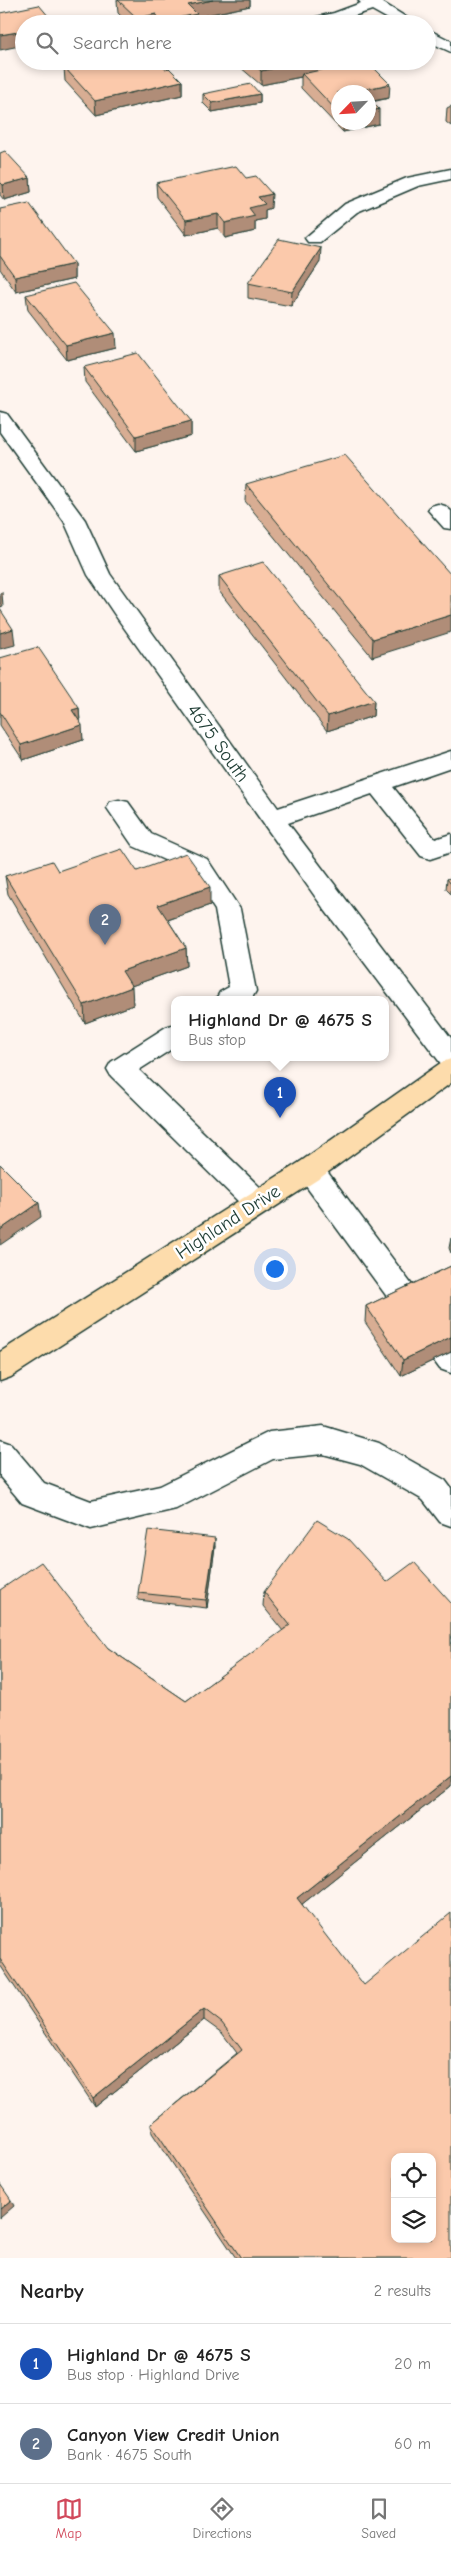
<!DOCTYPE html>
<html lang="en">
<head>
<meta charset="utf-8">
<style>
  :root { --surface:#fff; --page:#f2f2f2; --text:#222; --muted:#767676; --line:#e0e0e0; --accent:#d1495b }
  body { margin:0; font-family:"Comic Neue",sans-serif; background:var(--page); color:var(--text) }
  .controls { position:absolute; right:15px; bottom:15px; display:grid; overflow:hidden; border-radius:10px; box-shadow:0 2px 8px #0003 }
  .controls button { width:45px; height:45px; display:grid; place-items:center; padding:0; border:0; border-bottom:1px solid var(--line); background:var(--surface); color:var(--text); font:25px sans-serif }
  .compass { position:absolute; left:331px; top:85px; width:45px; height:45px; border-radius:50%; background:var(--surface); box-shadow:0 2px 8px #0003; rotate:245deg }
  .you { position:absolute; left:274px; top:1268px; width:18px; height:18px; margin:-12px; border:4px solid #fff; border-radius:50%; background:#1a73e8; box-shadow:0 0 0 8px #1a73e833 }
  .badge { display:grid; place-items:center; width:32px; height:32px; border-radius:50%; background:var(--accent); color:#fff; font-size:16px; font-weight:700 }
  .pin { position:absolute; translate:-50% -41px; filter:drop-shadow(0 1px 2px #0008) }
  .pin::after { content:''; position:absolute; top:26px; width:18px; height:15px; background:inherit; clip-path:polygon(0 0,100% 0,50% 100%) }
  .popup { position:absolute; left:171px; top:996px; width:218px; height:65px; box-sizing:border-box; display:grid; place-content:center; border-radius:10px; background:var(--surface); filter:drop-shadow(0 1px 4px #0005); font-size:16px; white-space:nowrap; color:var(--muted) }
  .popup b { font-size:19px; color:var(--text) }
  .popup::after { content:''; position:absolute; left:50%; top:100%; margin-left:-10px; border:10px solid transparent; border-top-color:var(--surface) }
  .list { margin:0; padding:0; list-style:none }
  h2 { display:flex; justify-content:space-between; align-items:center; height:65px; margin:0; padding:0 20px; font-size:21px }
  h2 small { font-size:16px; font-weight:400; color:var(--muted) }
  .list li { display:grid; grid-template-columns:32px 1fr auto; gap:15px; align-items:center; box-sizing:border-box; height:80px; padding:0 20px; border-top:1px solid var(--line) }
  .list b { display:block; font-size:19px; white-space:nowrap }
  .list p { margin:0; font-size:16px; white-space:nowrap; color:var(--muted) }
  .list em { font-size:16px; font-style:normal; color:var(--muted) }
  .icon { flex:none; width:28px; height:28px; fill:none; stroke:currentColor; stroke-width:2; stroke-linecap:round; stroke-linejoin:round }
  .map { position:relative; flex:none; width:451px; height:2258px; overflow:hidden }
  .search { position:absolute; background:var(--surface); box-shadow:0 2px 8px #0003; left:15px; right:15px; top:15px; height:55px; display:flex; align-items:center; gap:12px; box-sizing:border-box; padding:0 18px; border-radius:28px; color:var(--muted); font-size:19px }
  .sheet { height:225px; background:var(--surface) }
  nav { display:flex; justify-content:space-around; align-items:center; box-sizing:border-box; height:70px; border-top:1px solid var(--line); background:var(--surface); font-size:14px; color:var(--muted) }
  nav a { display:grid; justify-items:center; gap:2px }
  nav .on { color:var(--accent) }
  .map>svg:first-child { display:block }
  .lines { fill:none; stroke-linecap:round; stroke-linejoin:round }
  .minor-casing { stroke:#1f3d34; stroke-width:3 }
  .major-casing { stroke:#1f3d34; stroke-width:3 }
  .minor { fill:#fff; fill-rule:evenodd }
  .major { fill:#fddcac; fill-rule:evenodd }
  .wall { fill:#d8ad93; stroke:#1f3d34; fill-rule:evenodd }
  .shaded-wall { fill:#b08d78; stroke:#1f3d34 }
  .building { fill:#fbc9ab; stroke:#1f3d34; fill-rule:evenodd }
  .labels { text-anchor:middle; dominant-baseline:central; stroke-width:5; stroke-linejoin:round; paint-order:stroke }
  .street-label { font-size:19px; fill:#1f3d34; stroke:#fff }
</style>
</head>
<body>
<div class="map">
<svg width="451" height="2258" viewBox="0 0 451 2258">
  <rect width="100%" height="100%" fill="#fef4ee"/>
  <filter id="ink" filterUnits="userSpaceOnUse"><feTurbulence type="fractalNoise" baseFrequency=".02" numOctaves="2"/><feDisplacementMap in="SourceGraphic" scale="10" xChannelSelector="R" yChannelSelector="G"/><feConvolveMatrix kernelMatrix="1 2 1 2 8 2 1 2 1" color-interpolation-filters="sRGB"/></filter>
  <g filter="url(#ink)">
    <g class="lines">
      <g class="minor-casing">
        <g id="minor">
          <polygon points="358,0 380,1 417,24 397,24 372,10 329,24 298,24 300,21 334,13 361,3"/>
          <polygon points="427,29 451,41 451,52 427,41"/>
          <polygon points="451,169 451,179 418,186 357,212 320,242 308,242 305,238 345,204 407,178"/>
          <polygon points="0,412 7,414 85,520 110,574 278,808 451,751 451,767 393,787 435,839 451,834 451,852 430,859 421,856 372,794 288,823 451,1038 451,1068 442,1065 324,909 115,615 88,575 64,521 0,432"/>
          <polygon points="438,504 445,506 451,511 451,529 444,528 428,510 431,506"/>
          <polygon points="119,800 128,802 151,834 207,859 240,909 256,991 252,998 216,999 220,992 229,987 215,910 189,871 133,846 107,808 110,802"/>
          <polygon points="175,1024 175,1047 139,1070 268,1195 272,1203 268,1211 258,1214 248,1211 111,1076 107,1069 111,1062 166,1027"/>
          <polygon points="310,1159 320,1162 451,1337 451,1373 440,1369 300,1178 296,1170 300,1162"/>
          <polygon points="323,1426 379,1443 445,1480 451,1488 451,1526 440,1522 423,1500 360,1464 323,1454 273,1459 176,1509 91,1529 22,1503 0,1477 0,1440 11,1444 44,1483 91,1501 160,1486 269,1432"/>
        </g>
      </g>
      <g class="major-casing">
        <polygon id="major" points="451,1059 451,1083 320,1178 11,1377 0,1381 0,1352 300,1162 442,1062"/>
      </g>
      <use href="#minor" class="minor"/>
      <use href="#major" class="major"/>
    </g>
    <g class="wall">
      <polygon points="117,0 250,0 250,6 197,17 197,24 129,24 118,13"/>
      <path d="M233,61H329L328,68L389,98L372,102L379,124L343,132L301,88V77L261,85ZM338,92L368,122H338Z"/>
      <polygon points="64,67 165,69 182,81 182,95 96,115 65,81"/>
      <polygon points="203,94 260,94 260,103 212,112 203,103"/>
      <polygon points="451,106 451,126 446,122 447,108"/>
      <polygon points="0,153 30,178 31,192 4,200 0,195"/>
      <polygon points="156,183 271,208 265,210 265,219 255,221 255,231 225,238 218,228 186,235 157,197"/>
      <polygon points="0,209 74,264 74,279 16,292 0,269"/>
      <polygon points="320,262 291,306 248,298 248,283"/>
      <polygon points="26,295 116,348 67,360 28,310"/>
      <polygon points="84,367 191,421 191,436 136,451 85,382"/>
      <polygon points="246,484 451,575 372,657 245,501"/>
      <polygon points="219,576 374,701 373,716 327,731 219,591"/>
      <polygon points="0,658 79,708 80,722 83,740 23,760 0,725"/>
      <polygon points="58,871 137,871 210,905 168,920 186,948 187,966 131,986 133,1005 85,1023 8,894 5,876"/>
      <polygon points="451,878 451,894 446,889 447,879"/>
      <polygon points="451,1238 451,1253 449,1248"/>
      <polygon points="451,1266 451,1352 401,1376 365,1322 366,1306"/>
      <polygon points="215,1546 207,1608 138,1600 138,1593"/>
      <polygon points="387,1582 451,1603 451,1786 302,1904 451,2258 236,2258 152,2133 151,2124 237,2053 222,2033 204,2020 95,2107 0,1965 0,1590 108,1648 186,1701 283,1631 263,1606 264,1592"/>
    </g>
    <g class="shaded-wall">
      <polygon points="213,0 250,0 250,6 197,17 197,24 163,24 163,21 188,5"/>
      <polygon points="156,14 157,24 137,24 137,18"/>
      <polygon points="24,31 24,45 0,50 0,35"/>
      <polygon points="307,61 329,61 328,71 302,74 301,77 261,85 261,71"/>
      <polygon points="182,81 182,95 96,115 95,101"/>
      <polygon points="390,84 389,98 368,102 368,92 360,92 361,90"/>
      <polygon points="260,94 260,103 212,112 212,103"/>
      <polygon points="379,109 379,124 343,132 343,122 368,122 368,112"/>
      <polygon points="30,178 31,192 4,200 3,185"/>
      <polygon points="272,194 271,208 265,210 265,219 255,221 255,231 225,238 225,223 249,208 258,197"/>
      <polygon points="218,214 218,228 186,235 186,220"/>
      <polygon points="321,248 320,262 291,306 292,292"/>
      <polygon points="74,264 74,279 16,292 15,277"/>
      <polygon points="115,333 116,348 67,360 66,345"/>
      <polygon points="191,421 191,436 136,451 136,436"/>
      <polygon points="2,592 3,607 0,608 0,593"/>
      <polygon points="451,615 451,632 372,657 373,639"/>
      <polygon points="13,629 15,645 0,649 0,633"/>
      <polygon points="374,701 373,716 327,731 328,716"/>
      <polygon points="79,708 80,723 72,710"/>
      <polygon points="82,725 83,740 23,760 21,745"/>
      <polygon points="210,887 210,905 159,923 158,905"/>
      <polygon points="186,948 187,966 123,989 122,971"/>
      <polygon points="132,987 133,1005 85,1023 84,1005"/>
      <polygon points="39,1203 41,1217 0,1245 0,1230"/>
      <polygon points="451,1337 451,1352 401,1376 403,1360"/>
      <polygon points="215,1538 215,1546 207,1608 206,1600"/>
      <polygon points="451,1776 451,1786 296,1909 297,1898"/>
      <polygon points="204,2009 204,2020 95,2107 93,2098"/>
      <polygon points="11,2200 14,2206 0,2218 0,2209"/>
    </g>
    <g class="building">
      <polygon points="118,0 213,0 188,5 197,14 163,21 156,14 137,18"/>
      <polygon points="39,5 55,24 24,24 24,31 0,35 0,13"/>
      <polygon points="316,20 320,24 297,24"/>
      <polygon points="90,61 157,61 165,69 169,68 182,81 95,101 64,67"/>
      <polygon points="250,61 307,61 261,71"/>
      <polygon points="363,61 367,61 390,84 361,90 363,92 338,92 338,112 302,74"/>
      <polygon points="251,84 260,94 212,103 203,94"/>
      <polygon points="368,98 379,109 368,112"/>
      <polygon points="5,151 30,178 3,185 0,182 0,153"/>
      <polygon points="236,166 246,178 256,176 272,194 258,197 265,204 249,208 255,216 225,223 218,214 186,220 156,183"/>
      <polygon points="29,203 74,264 15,277 0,256 0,209"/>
      <polygon points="279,239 321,248 292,292 248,283"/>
      <polygon points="74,283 115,333 66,345 26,295"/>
      <polygon points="138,353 191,421 136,436 84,367"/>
      <polygon points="345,455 451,575 451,615 373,639 246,484"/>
      <polygon points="263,562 374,701 328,716 219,576"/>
      <polygon points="0,609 13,629 0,633"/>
      <polygon points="38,647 79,708 72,710 82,725 21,745 0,712 0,658"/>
      <polygon points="122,849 137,871 186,853 210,887 158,905 186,948 122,971 132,987 84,1005 5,876 52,861 58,871"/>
      <polygon points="451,878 451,884 447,879"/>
      <polygon points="0,1164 39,1203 0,1230"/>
      <polygon points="451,1266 451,1337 403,1360 366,1306"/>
      <path d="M317,1520L348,1539L387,1582L414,1562L451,1603V1776L297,1898L364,1985L451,1913V2258H241L151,2124L242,2050L222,2023L204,2009L93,2098L0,1959V1590L41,1562L108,1648L186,1701L290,1625L264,1592ZM395,2157H432V2239H395Z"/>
      <polygon points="148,1530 215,1538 206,1600 138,1593"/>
      <polygon points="0,2184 11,2200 0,2209"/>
    </g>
  </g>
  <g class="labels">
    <g class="street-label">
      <text transform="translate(218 743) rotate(54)">4675 South</text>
      <text transform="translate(228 1222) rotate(-33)">Highland Drive</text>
    </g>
  </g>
</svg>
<div class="controls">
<button><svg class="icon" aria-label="locate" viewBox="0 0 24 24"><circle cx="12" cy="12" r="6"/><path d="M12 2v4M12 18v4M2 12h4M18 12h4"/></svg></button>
<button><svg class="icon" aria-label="layers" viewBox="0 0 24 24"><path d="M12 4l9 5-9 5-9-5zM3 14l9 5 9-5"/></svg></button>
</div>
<svg class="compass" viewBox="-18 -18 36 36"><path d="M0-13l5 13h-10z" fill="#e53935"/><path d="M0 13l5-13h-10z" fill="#767676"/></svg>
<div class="you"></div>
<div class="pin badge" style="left:280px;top:1118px;background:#1a4fb4">1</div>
<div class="popup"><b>Highland Dr @ 4675 S</b>Bus stop</div>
<div class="pin badge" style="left:105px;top:945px;background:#5c6f8a">2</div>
<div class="search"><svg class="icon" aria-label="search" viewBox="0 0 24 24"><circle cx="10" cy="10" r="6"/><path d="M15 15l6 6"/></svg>Search here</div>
</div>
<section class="sheet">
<h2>Nearby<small>2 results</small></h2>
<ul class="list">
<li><span class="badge" style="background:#1a4fb4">1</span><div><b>Highland Dr @ 4675 S</b><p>Bus stop · Highland Drive</p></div><em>20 m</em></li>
<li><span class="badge" style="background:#5c6f8a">2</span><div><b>Canyon View Credit Union</b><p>Bank · 4675 South</p></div><em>60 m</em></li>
</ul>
</section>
<nav>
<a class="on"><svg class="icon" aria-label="map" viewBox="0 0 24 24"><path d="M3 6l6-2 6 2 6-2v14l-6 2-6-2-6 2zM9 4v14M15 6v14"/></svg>Map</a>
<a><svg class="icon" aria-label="directions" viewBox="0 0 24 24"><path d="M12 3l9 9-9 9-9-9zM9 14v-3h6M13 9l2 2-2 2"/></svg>Directions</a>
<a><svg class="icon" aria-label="saved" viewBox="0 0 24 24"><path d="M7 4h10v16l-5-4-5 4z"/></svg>Saved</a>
</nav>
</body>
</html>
